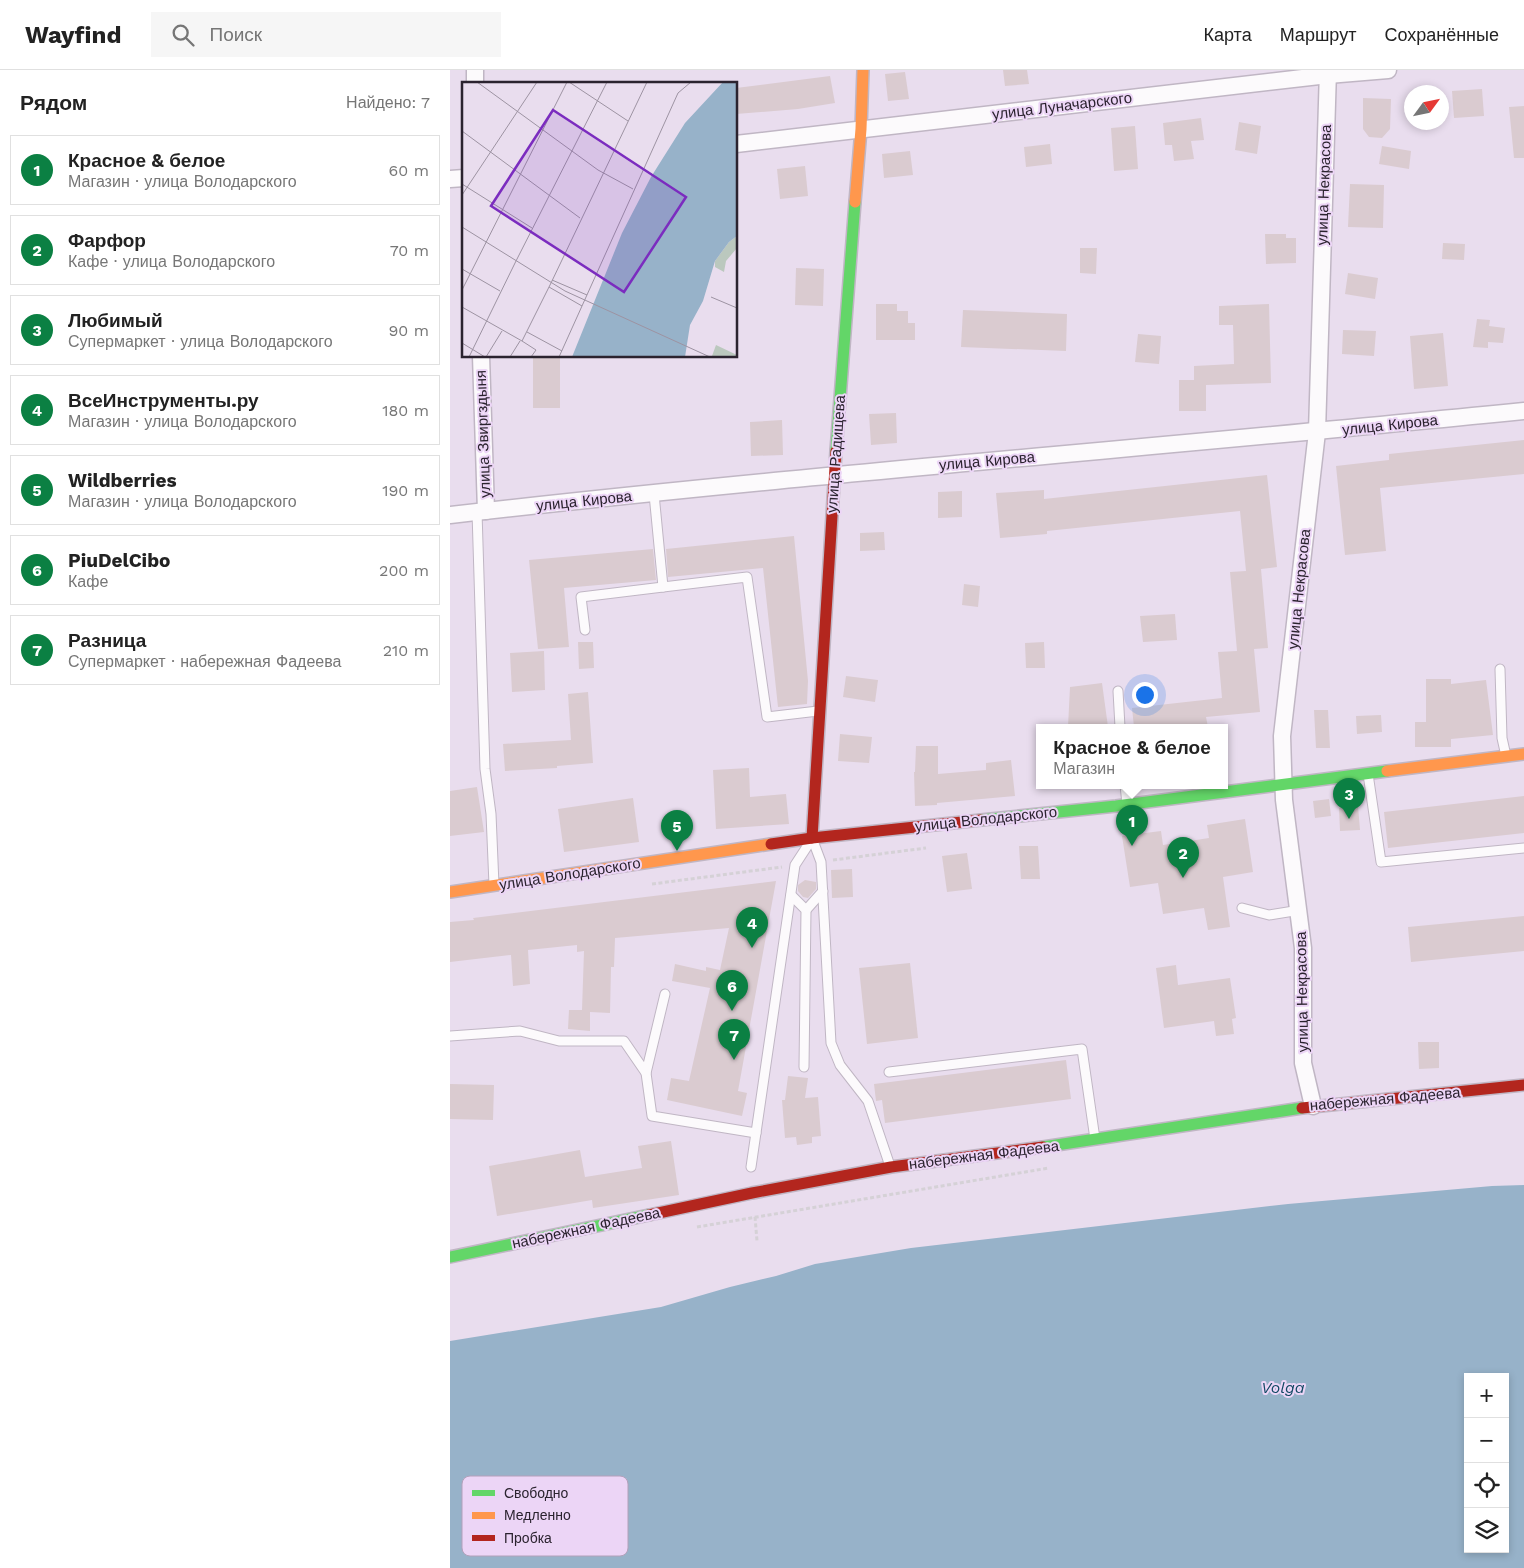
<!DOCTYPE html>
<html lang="ru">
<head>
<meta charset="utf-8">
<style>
  :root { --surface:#fff; --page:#f6f6f6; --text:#222; --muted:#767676; --line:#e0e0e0; --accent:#0b8043 }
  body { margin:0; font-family:"Work Sans",sans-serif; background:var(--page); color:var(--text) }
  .controls { position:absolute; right:15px; bottom:15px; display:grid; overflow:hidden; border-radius:0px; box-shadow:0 2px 8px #0003 }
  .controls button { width:45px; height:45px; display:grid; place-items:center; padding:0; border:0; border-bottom:1px solid var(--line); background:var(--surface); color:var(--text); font:25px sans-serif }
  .compass { position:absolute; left:954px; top:15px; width:45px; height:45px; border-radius:50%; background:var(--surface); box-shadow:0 2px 8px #0003; rotate:57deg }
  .you { position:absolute; left:694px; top:624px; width:18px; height:18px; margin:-12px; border:4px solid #fff; border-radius:50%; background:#1a73e8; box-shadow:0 0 0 8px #1a73e833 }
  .badge { display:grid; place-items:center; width:32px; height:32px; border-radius:50%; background:var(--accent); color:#fff; font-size:16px; font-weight:700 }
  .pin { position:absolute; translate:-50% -41px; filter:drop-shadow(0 1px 2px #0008) }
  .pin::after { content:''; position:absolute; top:26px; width:18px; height:15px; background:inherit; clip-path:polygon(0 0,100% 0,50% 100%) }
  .popup { position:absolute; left:586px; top:654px; width:192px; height:65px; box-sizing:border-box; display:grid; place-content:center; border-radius:0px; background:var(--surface); filter:drop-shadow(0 1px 4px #0005); font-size:16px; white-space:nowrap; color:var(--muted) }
  .popup b { font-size:19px; color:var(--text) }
  .popup::after { content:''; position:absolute; left:50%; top:100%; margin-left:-10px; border:10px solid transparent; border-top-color:var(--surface) }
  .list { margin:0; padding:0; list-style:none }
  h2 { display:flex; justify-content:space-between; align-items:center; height:65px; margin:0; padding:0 20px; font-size:21px }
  h2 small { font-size:16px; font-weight:400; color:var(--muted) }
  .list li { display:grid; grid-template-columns:32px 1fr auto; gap:15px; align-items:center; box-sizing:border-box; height:70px; margin:0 10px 10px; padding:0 10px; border:1px solid var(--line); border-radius:0px }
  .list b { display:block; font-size:19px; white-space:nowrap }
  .list p { margin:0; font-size:16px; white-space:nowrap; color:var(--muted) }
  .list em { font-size:16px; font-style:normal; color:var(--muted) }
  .icon { flex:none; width:28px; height:28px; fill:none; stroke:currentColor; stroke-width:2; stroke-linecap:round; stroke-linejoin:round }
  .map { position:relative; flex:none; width:1074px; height:1498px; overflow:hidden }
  header { display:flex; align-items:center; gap:30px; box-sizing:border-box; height:70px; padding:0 25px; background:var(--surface); border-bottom:1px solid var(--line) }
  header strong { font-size:24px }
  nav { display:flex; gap:28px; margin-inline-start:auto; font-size:18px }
  .search { width:350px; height:45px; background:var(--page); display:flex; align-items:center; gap:12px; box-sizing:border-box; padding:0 18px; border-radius:0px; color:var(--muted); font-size:19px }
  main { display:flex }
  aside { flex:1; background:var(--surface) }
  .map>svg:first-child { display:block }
  .water { fill:#97b2c9; fill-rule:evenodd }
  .building { fill:#dacbd0 }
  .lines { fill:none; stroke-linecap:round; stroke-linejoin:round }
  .lane-casing { stroke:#c0b6c4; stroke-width:11 }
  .street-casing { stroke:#c0b6c4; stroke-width:19 }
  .fast-casing { stroke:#c0b6c4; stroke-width:14 }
  .slow-casing { stroke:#c0b6c4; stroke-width:14 }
  .jam-casing { stroke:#c0b6c4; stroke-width:14 }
  .path { stroke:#d5d1d6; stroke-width:3; stroke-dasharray:4 2.5; stroke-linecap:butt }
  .lane { stroke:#fcfafc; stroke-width:9 }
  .street { stroke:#fcfafc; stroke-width:16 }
  .fast { stroke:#63d668; stroke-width:11 }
  .slow { stroke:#ff974d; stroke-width:11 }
  .jam { stroke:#b3261e; stroke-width:11 }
  .labels { text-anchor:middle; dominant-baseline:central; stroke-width:4; stroke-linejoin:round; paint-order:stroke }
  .street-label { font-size:15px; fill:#2b232f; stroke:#ecd5f6 }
  .water-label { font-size:16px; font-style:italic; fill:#114863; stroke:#ecd5f6 }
  .inset-road { fill:none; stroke:#9d93a2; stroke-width:1 }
  .view { fill:#7b2cbf; fill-opacity:0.15; stroke:#7b2cbf; stroke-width:2.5 }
  .inset-edge { fill:none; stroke:#2b232f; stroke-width:2.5 }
  .key { fill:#ecd5f6; stroke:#b2a0ba; stroke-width:1 }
  .key-label { font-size:14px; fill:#2b232f }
</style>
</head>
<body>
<header>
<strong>Wayfind</strong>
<div class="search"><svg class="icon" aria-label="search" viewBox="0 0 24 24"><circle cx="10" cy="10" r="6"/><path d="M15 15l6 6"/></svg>Поиск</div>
<nav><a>Карта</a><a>Маршрут</a><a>Сохранённые</a></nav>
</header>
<main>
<aside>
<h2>Рядом<small>Найдено: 7</small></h2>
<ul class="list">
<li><span class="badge">1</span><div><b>Красное &amp; белое</b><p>Магазин · улица Володарского</p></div><em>60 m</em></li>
<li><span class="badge">2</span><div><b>Фарфор</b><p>Кафе · улица Володарского</p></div><em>70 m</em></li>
<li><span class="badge">3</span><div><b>Любимый</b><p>Супермаркет · улица Володарского</p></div><em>90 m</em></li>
<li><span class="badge">4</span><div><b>ВсеИнструменты.ру</b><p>Магазин · улица Володарского</p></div><em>180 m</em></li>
<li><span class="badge">5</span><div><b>Wildberries</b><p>Магазин · улица Володарского</p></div><em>190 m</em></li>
<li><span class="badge">6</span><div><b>PiuDelCibo</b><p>Кафе</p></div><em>200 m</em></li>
<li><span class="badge">7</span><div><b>Разница</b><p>Супермаркет · набережная Фадеева</p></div><em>210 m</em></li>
</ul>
</aside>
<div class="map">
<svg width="1074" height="1498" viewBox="0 0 1074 1498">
  <rect width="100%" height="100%" fill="#e9ddee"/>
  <path class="water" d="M1074,1115V1498H0V1271L211,1237L280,1217L326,1206L365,1194L461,1178L838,1134L1042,1116ZM1018,1307H1055V1479H1018Z"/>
  <g class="building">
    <polygon points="553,0 577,0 579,14 555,16"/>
    <polygon points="455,2 459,29 438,31 435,4"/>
    <polygon points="380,6 385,33 348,39 286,44 286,18"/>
    <polygon points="1032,19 1034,46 1004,48 1002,21"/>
    <polygon points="913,28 941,29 940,59 932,68 919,67 913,59"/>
    <polygon points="1074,36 1074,88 1064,88 1059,37"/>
    <polygon points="751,48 754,70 741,71 744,89 724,91 722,75 715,75 713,53"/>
    <polygon points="789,52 811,56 807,84 785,80"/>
    <polygon points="685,56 688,99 664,101 661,58"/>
    <polygon points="600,74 602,94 576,97 574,77"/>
    <polygon points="932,76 961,81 959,99 929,94"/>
    <polygon points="460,81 463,105 434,108 432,84"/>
    <polygon points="355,96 358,126 330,129 327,99"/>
    <polygon points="900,114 934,115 933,158 898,157"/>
    <polygon points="815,164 836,164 836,168 846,168 846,193 816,194"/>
    <polygon points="993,173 1015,174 1014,190 992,189"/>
    <polygon points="630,178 647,178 646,204 630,203"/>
    <polygon points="346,198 374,199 373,236 345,235"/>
    <polygon points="898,203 928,208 925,229 895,224"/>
    <polygon points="426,234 447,234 447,241 458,241 458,253 465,253 465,270 426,270"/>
    <polygon points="819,234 821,313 756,315 756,341 729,341 729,310 744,310 744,296 784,294 783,255 769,255 769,236"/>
    <polygon points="513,240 617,244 616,281 511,277"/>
    <polygon points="1027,249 1040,250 1039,256 1055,258 1053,273 1038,272 1038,278 1023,277"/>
    <polygon points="893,260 926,261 924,286 892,284"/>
    <polygon points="993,263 998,316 964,319 960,266"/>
    <polygon points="688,264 711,266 709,294 685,292"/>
    <rect x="83" y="286" width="27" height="52"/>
    <polygon points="446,343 447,373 421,375 419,344"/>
    <polygon points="332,350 333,385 301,386 300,352"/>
    <polygon points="1074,370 1074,404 930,418 936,481 895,485 886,396 939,390 939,384"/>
    <polygon points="817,405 827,497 811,499 818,578 804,579 810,642 756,647 758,657 684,657 682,638 772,628 768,582 787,581 780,502 796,501 790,441 597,461 597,464 550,468 546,423 594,420 594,429"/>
    <polygon points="512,421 512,447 488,448 488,422"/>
    <polygon points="434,462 435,480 410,481 410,463"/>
    <polygon points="344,466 358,611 357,634 328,637 313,498 218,507 216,479"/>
    <polygon points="203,479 206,510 114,518 119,577 88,579 79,490"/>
    <polygon points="514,514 530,516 528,537 512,535"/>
    <polygon points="725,544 727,570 693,572 690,546"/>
    <polygon points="128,572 143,572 144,598 129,599"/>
    <polygon points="594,572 595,598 576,598 575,573"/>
    <polygon points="94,581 95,620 62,622 60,583"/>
    <polygon points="396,606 428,610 425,632 393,627"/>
    <polygon points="976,609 1001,609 1001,614 1036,610 1043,665 1001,669 1001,677 965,677 965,652 976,652"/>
    <polygon points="652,613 658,657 618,657 620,617"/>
    <polygon points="138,622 143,693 107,696 107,698 55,701 53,674 121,670 118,624"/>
    <polygon points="864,640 878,640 880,678 866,678"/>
    <polygon points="931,645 932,662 907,664 906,646"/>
    <polygon points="390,664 422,667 419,693 388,691"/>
    <polygon points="466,676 488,676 488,704 536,700 536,693 561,690 565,726 487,733 487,735 465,736 464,702 465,702"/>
    <polygon points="299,698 300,727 336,724 339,754 266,759 263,700"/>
    <polygon points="27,717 34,762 0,766 0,721"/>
    <polygon points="1074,726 1074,763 938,778 934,742"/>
    <polygon points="183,728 189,772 114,782 108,739"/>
    <polygon points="879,729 881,746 865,748 863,731"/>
    <polygon points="908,736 910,760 890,761 889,738"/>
    <polygon points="795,749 803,802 773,807 780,857 758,860 754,838 713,844 708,813 680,817 672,766 711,761 713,775 759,768 757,755"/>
    <polygon points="569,776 588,776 590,809 571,809"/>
    <polygon points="517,783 522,819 497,822 492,786"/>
    <polygon points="402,799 403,827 382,828 381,800"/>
    <polygon points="355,810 366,812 366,819 358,828 353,827 348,821 348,815"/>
    <polygon points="326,811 288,1021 297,1023 292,1046 217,1030 221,1008 239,1011 260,918 222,911 225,894 256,901 256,897 270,900 279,858 165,868 164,897 161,897 160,943 140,942 140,961 118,959 119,940 132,940 134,881 127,882 127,875 78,880 80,914 63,916 61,885 0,892 0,852 24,850 23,848"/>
    <polygon points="1074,846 1074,881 961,892 958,857"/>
    <polygon points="460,893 468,968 417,974 409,898"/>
    <polygon points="726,895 728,915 780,908 786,948 782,949 784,964 766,966 764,951 714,958 706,898"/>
    <polygon points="968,972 989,972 989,998 969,999"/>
    <polygon points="616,990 621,1029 435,1053 432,1030 426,1031 424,1014"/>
    <polygon points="338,1006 358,1008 355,1028 368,1027 371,1066 362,1067 362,1073 347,1075 346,1067 335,1068 332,1030 335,1030"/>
    <polygon points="0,1014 44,1015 43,1050 0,1049"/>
    <polygon points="221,1071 229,1125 143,1138 142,1130 47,1146 39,1096 130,1080 135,1107 192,1098 188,1076"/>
  </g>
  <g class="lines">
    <g class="lane-casing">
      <g id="lane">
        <polyline points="204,424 213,517 297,507 317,647 368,641"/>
        <polyline points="27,442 35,699 41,744 44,815"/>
        <polyline points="135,560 131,527 213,517"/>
        <polyline points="1050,599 1052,668 1056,686"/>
        <polyline points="668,621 670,657"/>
        <polyline points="918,704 931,792 1074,778"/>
        <polyline points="675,715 677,734"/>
        <polyline points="362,768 371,792 381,973 390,995 418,1031 440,1096"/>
        <polyline points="341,825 356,840 354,997"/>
        <polyline points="792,838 819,845 850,840"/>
        <polyline points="356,840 373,821"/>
        <polyline points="0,966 70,961 109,971 174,971 196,1003 202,1046 306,1063"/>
        <polyline points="439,1002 632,979 645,1069"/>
        <polyline points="196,1003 215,924"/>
        <polyline points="301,1097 345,795 360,772"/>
      </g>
    </g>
    <g class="street-casing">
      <g id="street">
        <polyline points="25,14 25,0"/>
        <polyline points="286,74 878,5 938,0"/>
        <polyline points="0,109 14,108"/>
        <polyline points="31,286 36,441"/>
        <path d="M0,445C357,404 716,377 1074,341"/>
        <polyline points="863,1036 853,993 853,878 834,730 832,666 867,362 878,0"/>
      </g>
    </g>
    <g class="fast-casing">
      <g id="fast">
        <polyline points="386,381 405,132"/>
        <polyline points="531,750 666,736 937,701"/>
        <polyline points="593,1077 852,1038"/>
        <polyline points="0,1187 199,1145"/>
      </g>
    </g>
    <g class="slow-casing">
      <g id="slow">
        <polyline points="405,132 411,59 413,0"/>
        <polyline points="937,701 1074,684"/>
        <polyline points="0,822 321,774"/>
      </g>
    </g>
    <g class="jam-casing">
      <g id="jam">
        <polyline points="362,768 386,381"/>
        <polyline points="321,774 362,768 531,750"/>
        <polyline points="852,1038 1074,1015"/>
        <polyline points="199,1145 302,1123 441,1097 593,1077"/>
      </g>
    </g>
    <g class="path">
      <polyline points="383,790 476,778"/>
      <polyline points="202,814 332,797"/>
      <polyline points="305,1147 307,1171"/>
      <polyline points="247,1157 599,1098"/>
    </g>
    <use href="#lane" class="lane"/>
    <use href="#street" class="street"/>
    <use href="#fast" class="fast"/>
    <use href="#slow" class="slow"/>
    <use href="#jam" class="jam"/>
  </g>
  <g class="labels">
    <g class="street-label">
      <text transform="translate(612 36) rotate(-7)">улица Луначарского</text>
      <text transform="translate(874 115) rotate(-88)">улица Некрасова</text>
      <text transform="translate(940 355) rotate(-6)">улица Кирова</text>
      <text transform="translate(33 364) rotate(-92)">улица Звиргздыня</text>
      <text transform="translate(386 384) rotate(-86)">улица Радищева</text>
      <text transform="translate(537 391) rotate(-5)">улица Кирова</text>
      <text transform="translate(134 431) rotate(-6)">улица Кирова</text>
      <text transform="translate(849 519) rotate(-84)">улица Некрасова</text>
      <text transform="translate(536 749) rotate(-6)">улица Володарского</text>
      <text transform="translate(120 804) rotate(-9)">улица Володарского</text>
      <text transform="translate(852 922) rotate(-91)">улица Некрасова</text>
      <text transform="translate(935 1029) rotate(-5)">набережная Фадеева</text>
      <text transform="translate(534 1085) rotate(-7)">набережная Фадеева</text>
      <text transform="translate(136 1158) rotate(-12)">набережная Фадеева</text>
    </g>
    <g class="water-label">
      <text x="833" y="1317">Volga</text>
    </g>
  </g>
  <g transform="translate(12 12)">
    <rect width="275" height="275" fill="#e9ddee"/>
    <path d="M275,154V166L264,179L262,190L253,185V179L267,160ZM254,263L275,273V275L250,274Z" fill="#bbc8be"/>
    <path d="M261,0H275V154L267,160L253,179L241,219L228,243L223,275H110L160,151L189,95L223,41Z" fill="#97b2c9"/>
    <path class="inset-road" d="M15,0L136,88L171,107M107,0L166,39M0,49L118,136M0,102L70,146M0,113L75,0M0,145L103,209L248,275M54,179L145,0M0,187L38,209M90,198L125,213M89,201L185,0M87,205L120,224M0,208L105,0M249,215L275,226M0,225L60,259L89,201M65,250L100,269M60,259L74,268L69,275M0,261L23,275M7,275L54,179M24,275L40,249M48,275L58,259M97,275L216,11L229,0"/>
    <path class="view" d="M91,28L224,115L162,210L29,124Z"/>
    <rect width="275" height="275" class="inset-edge"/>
  </g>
  <rect x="12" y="1406" width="166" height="80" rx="8" class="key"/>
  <rect x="22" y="1420" width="23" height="6" fill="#63d668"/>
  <rect x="22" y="1442" width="23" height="7" fill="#ff974d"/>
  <rect x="22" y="1465" width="23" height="6" fill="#b3261e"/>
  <g class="key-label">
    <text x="54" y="1428">Свободно</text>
    <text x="54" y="1450">Медленно</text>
    <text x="54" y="1473">Пробка</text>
  </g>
</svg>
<div class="controls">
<button>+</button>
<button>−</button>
<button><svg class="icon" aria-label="locate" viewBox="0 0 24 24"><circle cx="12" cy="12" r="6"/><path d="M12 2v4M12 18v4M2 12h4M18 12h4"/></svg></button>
<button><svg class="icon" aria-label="layers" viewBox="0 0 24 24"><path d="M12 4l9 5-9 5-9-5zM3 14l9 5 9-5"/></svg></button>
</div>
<svg class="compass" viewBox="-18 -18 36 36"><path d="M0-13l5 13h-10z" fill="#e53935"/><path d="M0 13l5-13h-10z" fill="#767676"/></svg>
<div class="you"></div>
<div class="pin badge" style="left:682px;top:776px">1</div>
<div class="popup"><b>Красное &amp; белое</b>Магазин</div>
<div class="pin badge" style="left:733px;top:808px">2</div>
<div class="pin badge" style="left:899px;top:749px">3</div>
<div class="pin badge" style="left:302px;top:878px">4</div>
<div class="pin badge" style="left:227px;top:781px">5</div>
<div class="pin badge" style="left:282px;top:941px">6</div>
<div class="pin badge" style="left:284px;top:990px">7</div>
</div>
</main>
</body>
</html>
